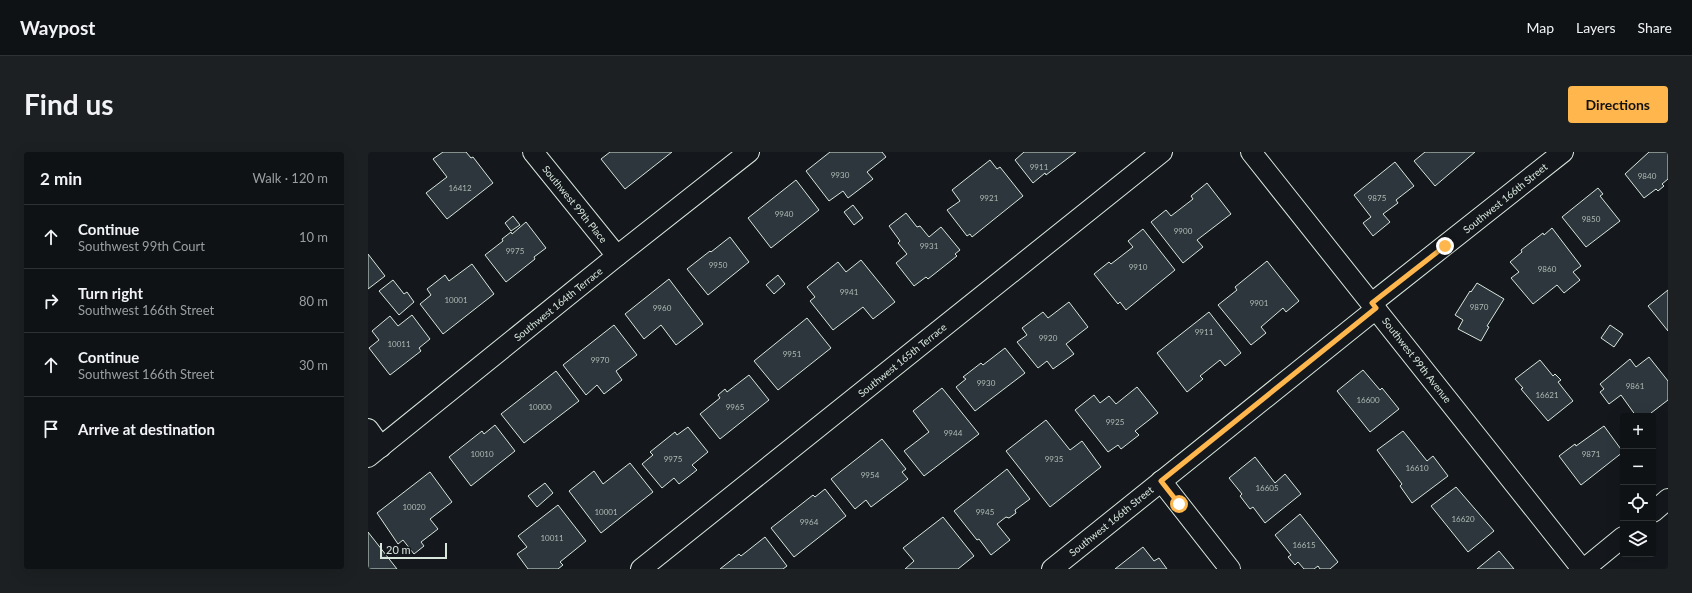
<!DOCTYPE html>
<html lang="en">
<head>
<meta charset="utf-8">
<style>
  :root { --surface:#0f1215; --page:#1d2022; --text:#f1f3f6; --muted:#9b9ea0; --line:#2f3234; --accent:#ffb74d }
  body { margin:0; font-family:Lato,sans-serif; background:var(--page); color:var(--text) }
  .controls { position:absolute; right:12px; bottom:12px; display:grid; overflow:hidden; border-radius:4px; box-shadow:0 4px 16px #0002 }
  .controls button { width:36px; height:36px; display:grid; place-items:center; padding:0; border:0; border-bottom:1px solid var(--line); background:var(--surface); color:var(--text); font:20px sans-serif }
  .scale { position:absolute; left:12px; bottom:10px; width:67px; box-sizing:border-box; padding-left:4px; border:2px solid #d8e6dc; border-top:0; font-size:11px; line-height:14px; white-space:nowrap; color:#d8e6dc; -webkit-text-stroke:3px #14181c; paint-order:stroke }
  .stop { position:absolute; width:12px; height:12px; margin:-9px; border:3px solid #ffb74d; border-radius:50%; background:#fff }
  .stop.end { background:#ffb74d; border-color:#fff; box-shadow:0 1px 4px #0008 }
  .list { margin:0; padding:0; list-style:none }
  h2 { display:flex; justify-content:space-between; align-items:center; height:52px; margin:0; padding:0 16px; font-size:17px }
  h2 small { font-size:13px; font-weight:400; color:var(--muted) }
  .list li { display:grid; grid-template-columns:26px 1fr auto; gap:12px; align-items:center; box-sizing:border-box; height:64px; padding:0 16px; border-top:1px solid var(--line) }
  .list b { display:block; font-size:15px; white-space:nowrap }
  .list p { margin:0; font-size:13px; white-space:nowrap; color:var(--muted) }
  .list em { font-size:13px; font-style:normal; color:var(--muted) }
  .icon { flex:none; width:22px; height:22px; fill:none; stroke:currentColor; stroke-width:2; stroke-linecap:round; stroke-linejoin:round }
  .map { position:relative; flex:none; width:1300px; height:417px; overflow:hidden; border-radius:4px }
  header { display:flex; align-items:center; gap:24px; box-sizing:border-box; height:56px; padding:0 20px; background:var(--surface); border-bottom:1px solid var(--line) }
  header strong { font-size:19px }
  nav { display:flex; gap:22px; margin-inline-start:auto; font-size:14px }
  .intro { display:flex; align-items:center; justify-content:space-between; box-sizing:border-box; height:96px; padding:0 24px }
  h1 { margin:0; font-size:28px }
  .button { padding:10px 18px; border-radius:4px; background:var(--accent); color:#111; font-size:14px; font-weight:700 }
  main { display:flex; gap:24px; padding:0 24px }
  aside { flex:1; background:var(--surface); border-radius:4px; box-shadow:0 4px 16px #0002 }
  .map>svg:first-child { display:block }
  .building { fill:#2c363c; stroke:#d8e6dc }
  .lines { fill:none; stroke-linecap:round; stroke-linejoin:round }
  .street-casing { stroke:#d8e6dc; stroke-width:22 }
  .street { stroke:#14181c; stroke-width:20 }
  .route { stroke:#ffb74d; stroke-width:5 }
  .labels { text-anchor:middle; dominant-baseline:central; stroke-width:3; stroke-linejoin:round; paint-order:stroke }
  .number-label { font-size:8px; fill:#adbab4 }
  .street-label { font-size:10px; fill:#d8e6dc; stroke:#14181c }
</style>
</head>
<body>
<header>
<strong>Waypost</strong>
<nav><a>Map</a><a>Layers</a><a>Share</a></nav>
</header>
<div class="intro"><h1>Find us</h1><a class="button">Directions</a></div>
<main>
<aside>
<h2>2 min<small>Walk · 120 m</small></h2>
<ul class="list">
<li><svg class="icon" aria-label="ahead" viewBox="0 0 24 24"><path d="M12 20V5M6 11l6-6 6 6"/></svg><div><b>Continue</b><p>Southwest 99th Court</p></div><em>10 m</em></li>
<li><svg class="icon" aria-label="right" viewBox="0 0 24 24"><path d="M7 20v-9h11M14 6l5 5-5 5"/></svg><div><b>Turn right</b><p>Southwest 166th Street</p></div><em>80 m</em></li>
<li><svg class="icon" aria-label="ahead" viewBox="0 0 24 24"><path d="M12 20V5M6 11l6-6 6 6"/></svg><div><b>Continue</b><p>Southwest 166th Street</p></div><em>30 m</em></li>
<li><svg class="icon" aria-label="arrive" viewBox="0 0 24 24"><path d="M6 21V4h12l-3 4 3 4H6"/></svg><div><b>Arrive at destination</b></div></li>
</ul>
</aside>
<div class="map">
<svg width="1300" height="417" viewBox="0 0 1300 417">
  <rect width="100%" height="100%" fill="#14181c"/>
  <g class="building">
    <polygon points="75,0 98,0 103,6 105,5 125,31 79,67 58,41 79,25 65,7"/>
    <polygon points="242,0 304,0 257,37 233,7"/>
    <polygon points="462,0 514,0 518,5 499,20 505,27 480,46 475,39 461,49 438,19"/>
    <polygon points="656,0 708,0 678,23 677,21 665,31 647,8"/>
    <polygon points="1057,0 1107,0 1067,34 1046,9"/>
    <polygon points="1281,0 1300,0 1300,27 1294,32 1296,34 1290,39 1288,37 1276,46 1257,22"/>
    <polygon points="622,8 629,17 632,15 655,44 604,85 602,82 599,84 579,58 592,49 584,38"/>
    <polygon points="1027,10 1046,34 1028,48 1030,51 1015,62 1022,70 1005,84 995,71 1003,65 986,43"/>
    <polygon points="428,28 451,58 403,96 380,66"/>
    <polygon points="839,31 863,62 829,88 835,95 815,111 783,70 798,58 803,64 825,47 823,44"/>
    <polygon points="1230,36 1235,42 1232,44 1252,69 1218,95 1194,65"/>
    <polygon points="485,53 495,66 486,73 476,60"/>
    <polygon points="538,61 549,75 552,74 561,85 573,75 592,98 587,102 589,104 560,127 558,125 546,134 528,111 539,102 530,91 532,89 521,74"/>
    <polygon points="145,64 152,73 143,79 137,71"/>
    <polygon points="158,70 178,96 166,105 167,107 138,130 117,103 135,89 134,87 143,80 144,82"/>
    <polygon points="1184,76 1213,114 1205,120 1212,128 1196,141 1189,133 1165,152 1143,126 1151,120 1142,110 1154,100 1153,98 1175,81 1176,83"/>
    <polygon points="775,77 807,118 758,158 752,150 750,152 726,122 741,110 743,112 765,95 760,89"/>
    <polygon points="362,85 381,110 340,143 319,117 342,99 343,100"/>
    <polygon points="0,102 17,124 0,137"/>
    <polygon points="493,108 527,150 505,167 495,155 465,178 442,149 447,145 439,135 470,110 478,120"/>
    <polygon points="899,109 931,149 918,160 915,156 893,175 898,181 883,193 850,153 869,138 867,135"/>
    <polygon points="104,112 126,142 75,182 52,152 63,143 59,137 77,123 81,129"/>
    <polygon points="410,123 417,132 406,142 398,133"/>
    <polygon points="301,127 335,172 308,193 293,173 276,187 257,162"/>
    <polygon points="25,128 36,142 39,140 46,150 31,163 11,139"/>
    <polygon points="1109,131 1136,147 1119,174 1121,175 1113,189 1090,177 1095,168 1087,163 1102,139 1103,140"/>
    <polygon points="1300,138 1300,179 1280,154"/>
    <polygon points="701,150 720,175 698,192 706,202 685,217 679,209 670,216 649,190 659,183 654,176 675,160 680,166"/>
    <polygon points="841,160 873,201 857,214 852,208 832,224 835,227 819,240 789,201"/>
    <polygon points="44,163 62,187 51,196 53,199 22,223 1,196 11,188 4,179 22,164 30,174"/>
    <polygon points="439,166 463,196 410,238 386,209"/>
    <polygon points="246,173 269,203 248,219 254,228 236,242 229,233 218,243 195,213"/>
    <polygon points="1242,173 1255,182 1246,195 1233,186"/>
    <polygon points="637,196 657,221 607,259 588,235 598,227 595,225 613,211 615,213"/>
    <polygon points="1281,205 1300,229 1300,248 1283,261 1285,264 1268,264 1253,243 1241,252 1232,240 1236,237 1232,232 1262,207 1268,215"/>
    <polygon points="1172,208 1185,224 1187,222 1193,228 1190,230 1205,249 1180,269 1153,237 1155,236 1147,227"/>
    <polygon points="995,218 1012,238 1014,236 1031,257 1002,280 969,239"/>
    <polygon points="188,219 211,249 156,291 133,262"/>
    <polygon points="381,223 401,248 352,287 332,262 352,246 350,243 357,237 359,240"/>
    <polygon points="769,235 790,261 767,279 771,283 753,297 750,293 740,300 707,258 726,243 732,251 741,244 748,252"/>
    <polygon points="574,236 611,282 556,324 536,299 561,280 545,259"/>
    <polygon points="678,268 702,298 714,289 733,315 682,355 638,299"/>
    <polygon points="127,273 147,299 103,334 81,305 114,279 116,282"/>
    <polygon points="1236,274 1255,300 1213,333 1191,304 1207,292 1208,294"/>
    <polygon points="320,275 340,300 324,313 329,318 311,332 306,326 294,336 274,312 285,303 282,300 307,280 309,283"/>
    <polygon points="1035,279 1059,309 1065,304 1080,324 1044,351 1032,334 1034,332 1009,298"/>
    <polygon points="514,287 538,317 534,320 540,327 503,355 498,348 487,357 463,327"/>
    <polygon points="887,305 907,331 917,322 933,342 897,371 885,355 882,357 872,344 874,342 861,326"/>
    <polygon points="262,311 285,340 233,381 201,339 226,319 235,332"/>
    <polygon points="639,317 662,347 647,358 648,361 641,366 638,365 629,372 642,388 623,403 611,387 609,388 586,359"/>
    <polygon points="62,320 84,350 62,367 70,377 53,390 56,394 46,402 35,388 30,392 9,361"/>
    <polygon points="177,331 185,341 169,355 160,344"/>
    <polygon points="1088,335 1126,379 1100,400 1063,354"/>
    <polygon points="457,337 478,364 426,405 403,376 445,343 447,345"/>
    <polygon points="190,353 218,389 192,410 195,413 190,417 160,417 149,402 159,395 150,384"/>
    <polygon points="932,362 970,410 962,417 952,417 950,414 946,417 936,417 930,410 927,413 920,405 923,403 907,383"/>
    <polygon points="575,365 606,404 590,417 537,417 546,409 535,396"/>
    <polygon points="0,380 29,417 0,417"/>
    <polygon points="397,385 419,414 415,417 352,417 371,402 373,404"/>
    <polygon points="775,395 786,409 791,406 799,417 747,417"/>
    <polygon points="1131,399 1146,417 1109,417"/>
  </g>
  <g class="lines">
    <g class="street-casing">
      <g id="street">
        <polyline points="165,0 249,104"/>
        <polyline points="883,0 1214,417"/>
        <polyline points="1004,151 1195,0"/>
        <polyline points="0,277 13,295"/>
        <polyline points="0,305 249,104 381,0"/>
        <polyline points="793,329 862,417"/>
        <polyline points="1285,360 1300,347"/>
        <polyline points="273,417 794,0"/>
        <polyline points="684,417 1008,157"/>
        <polyline points="1216,417 1255,385"/>
      </g>
    </g>
    <use href="#street" class="street"/>
  </g>
  <g class="lines">
    <polyline class="route" points="811,352 793,329 1008,156 1004,151 1077,94"/>
  </g>
  <g class="labels">
    <g class="number-label">
      <text x="671" y="15">9911</text>
      <text x="472" y="23">9930</text>
      <text x="1279" y="24">9840</text>
      <text x="92" y="36">16412</text>
      <text x="621" y="46">9921</text>
      <text x="1009" y="46">9875</text>
      <text x="416" y="62">9940</text>
      <text x="1223" y="67">9850</text>
      <text x="815" y="79">9900</text>
      <text x="561" y="94">9931</text>
      <text x="147" y="99">9975</text>
      <text x="350" y="113">9950</text>
      <text x="770" y="115">9910</text>
      <text x="1179" y="117">9860</text>
      <text x="481" y="140">9941</text>
      <text x="88" y="148">10001</text>
      <text x="891" y="151">9901</text>
      <text x="1111" y="155">9870</text>
      <text x="294" y="156">9960</text>
      <text x="836" y="180">9911</text>
      <text x="680" y="186">9920</text>
      <text x="31" y="192">10011</text>
      <text x="424" y="202">9951</text>
      <text x="232" y="208">9970</text>
      <text x="618" y="231">9930</text>
      <text x="1267" y="234">9861</text>
      <text x="1179" y="243">16621</text>
      <text x="1000" y="248">16600</text>
      <text x="172" y="255">10000</text>
      <text x="367" y="255">9965</text>
      <text x="747" y="270">9925</text>
      <text x="585" y="281">9944</text>
      <text x="114" y="302">10010</text>
      <text x="1223" y="302">9871</text>
      <text x="305" y="307">9975</text>
      <text x="686" y="307">9935</text>
      <text x="1049" y="316">16610</text>
      <text x="502" y="323">9954</text>
      <text x="899" y="336">16605</text>
      <text x="46" y="355">10020</text>
      <text x="238" y="360">10001</text>
      <text x="617" y="360">9945</text>
      <text x="1095" y="367">16620</text>
      <text x="441" y="370">9964</text>
      <text x="184" y="386">10011</text>
      <text x="936" y="393">16615</text>
    </g>
    <g class="street-label">
      <text transform="translate(1137 46) rotate(-39)">Southwest 166th Street</text>
      <text transform="translate(207 52) rotate(51)">Southwest 99th Place</text>
      <text transform="translate(190 152) rotate(-39)">Southwest 164th Terrace</text>
      <text transform="translate(534 208) rotate(-39)">Southwest 165th Terrace</text>
      <text transform="translate(1049 208) rotate(52)">Southwest 99th Avenue</text>
      <text transform="translate(743 369) rotate(-39)">Southwest 166th Street</text>
    </g>
  </g>
</svg>
<div class="controls">
<button>+</button>
<button>−</button>
<button><svg class="icon" aria-label="locate" viewBox="0 0 24 24"><circle cx="12" cy="12" r="6"/><path d="M12 2v4M12 18v4M2 12h4M18 12h4"/></svg></button>
<button><svg class="icon" aria-label="layers" viewBox="0 0 24 24"><path d="M12 4l9 5-9 5-9-5zM3 14l9 5 9-5"/></svg></button>
</div>
<div class="scale">20 m</div>
<div class="stop" style="left:811px;top:352px"></div>
<div class="stop end" style="left:1077px;top:94px"></div>
</div>
</main>
</body>
</html>
